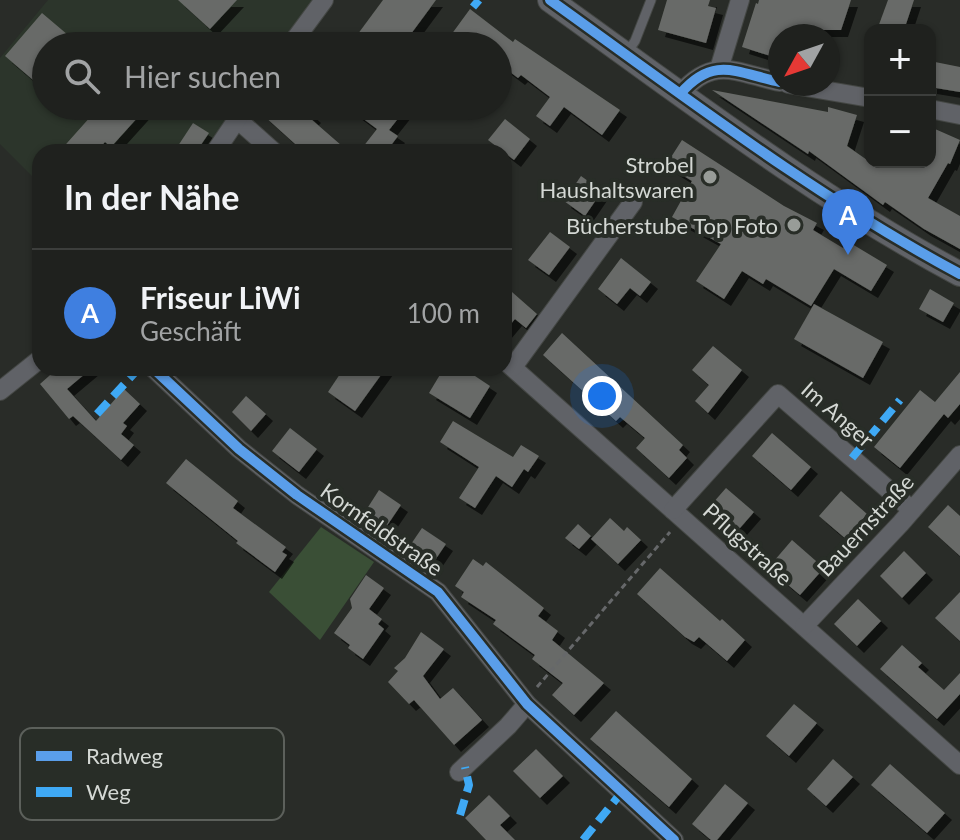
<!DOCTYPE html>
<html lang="de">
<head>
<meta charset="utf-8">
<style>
  :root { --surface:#1f211e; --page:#272927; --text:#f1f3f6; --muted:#a1a3a4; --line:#3c3e3c; --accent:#989c98 }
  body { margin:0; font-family:Lato,sans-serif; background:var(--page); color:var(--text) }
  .controls { position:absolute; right:24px; top:24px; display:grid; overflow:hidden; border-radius:16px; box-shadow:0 2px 6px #0004 }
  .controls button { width:72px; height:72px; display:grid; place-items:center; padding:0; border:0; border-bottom:2px solid var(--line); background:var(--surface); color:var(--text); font:40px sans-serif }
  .compass { position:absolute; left:768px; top:24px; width:72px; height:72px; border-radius:50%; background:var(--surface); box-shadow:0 2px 6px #0004; rotate:230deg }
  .you { position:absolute; left:602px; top:396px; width:28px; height:28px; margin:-20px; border:6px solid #fff; border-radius:50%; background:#1a73e8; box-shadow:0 0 0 12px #1a73e833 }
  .badge { display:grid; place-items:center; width:52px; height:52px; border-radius:50%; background:var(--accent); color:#fff; font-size:26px; font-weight:700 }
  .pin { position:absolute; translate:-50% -66px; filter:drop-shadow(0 2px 4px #0008) }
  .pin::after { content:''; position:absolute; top:42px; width:28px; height:24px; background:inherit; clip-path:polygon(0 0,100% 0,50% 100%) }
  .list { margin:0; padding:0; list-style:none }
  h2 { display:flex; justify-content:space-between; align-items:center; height:104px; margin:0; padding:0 32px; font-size:34px }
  h2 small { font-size:26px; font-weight:400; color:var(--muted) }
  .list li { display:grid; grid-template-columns:52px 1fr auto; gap:24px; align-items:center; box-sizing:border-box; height:128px; padding:0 32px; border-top:2px solid var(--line) }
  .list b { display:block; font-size:30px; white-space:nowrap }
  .list p { margin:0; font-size:26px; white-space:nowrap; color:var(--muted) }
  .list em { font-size:26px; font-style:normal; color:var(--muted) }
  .icon { flex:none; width:44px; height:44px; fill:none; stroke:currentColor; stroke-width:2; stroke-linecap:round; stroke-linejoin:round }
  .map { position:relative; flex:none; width:960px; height:840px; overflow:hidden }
  .search { position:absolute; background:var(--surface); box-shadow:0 2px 6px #0004; left:32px; top:32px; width:480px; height:88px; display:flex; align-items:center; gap:20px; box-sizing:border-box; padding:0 28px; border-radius:44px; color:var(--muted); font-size:30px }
  .panel { position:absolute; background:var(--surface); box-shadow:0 2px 6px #0004; left:32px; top:144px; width:480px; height:232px; border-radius:24px }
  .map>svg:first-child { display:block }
  .built { fill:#2c352b }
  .green { fill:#3a4f36 }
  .building { fill:#686b67; filter:url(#shadow) }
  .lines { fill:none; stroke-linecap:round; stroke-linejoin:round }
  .service-casing { stroke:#444744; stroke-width:11 }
  .minor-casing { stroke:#444744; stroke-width:20 }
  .tertiary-casing { stroke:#444744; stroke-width:26 }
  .path { stroke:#66686a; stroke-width:3; stroke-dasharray:6 4; stroke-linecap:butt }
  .service { stroke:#606267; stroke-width:9 }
  .minor { stroke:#606267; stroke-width:18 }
  .tertiary { stroke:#606267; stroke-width:24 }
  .quiet { stroke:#3fa9f5; stroke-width:8; stroke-dasharray:16 8; stroke-linecap:butt }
  .cycleway-casing { stroke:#282d27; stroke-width:15 }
  .cycleway { stroke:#5a9eea; stroke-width:10 }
  .poi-dot { fill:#989c98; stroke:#282d27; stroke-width:3 }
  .labels { text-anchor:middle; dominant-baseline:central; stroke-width:8; stroke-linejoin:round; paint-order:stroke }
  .poi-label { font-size:22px; fill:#d4d8d4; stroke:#282d27; text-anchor:end }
  .street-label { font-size:22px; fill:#d4d8d4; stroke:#282d27 }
  .key { fill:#282d27; stroke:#5c605b; stroke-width:2 }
  .key-label { font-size:22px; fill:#d4d8d4 }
</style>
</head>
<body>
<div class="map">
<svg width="960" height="840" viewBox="0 0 960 840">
  <defs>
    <filter id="shadow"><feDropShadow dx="7" dy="7" stdDeviation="0" flood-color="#0009"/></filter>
  </defs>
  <rect width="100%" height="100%" fill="#292c28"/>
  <polygon class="built" points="48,0 313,0 279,46 46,46 46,106 235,106 204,152 40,152 40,184 0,144 0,58"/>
  <polygon class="green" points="321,527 374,562 320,640 269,592"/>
  <g class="building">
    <polygon points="178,0 237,0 210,29"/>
    <polygon points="383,0 436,0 402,46 349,46"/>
    <polygon points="667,0 710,0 708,6 716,8 706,43 658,30"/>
    <polygon points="759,0 851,0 841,30 795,30 794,36 780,36 780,59 742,47 756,3 758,4"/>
    <polygon points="888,0 914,0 904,30 877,30"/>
    <polygon points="470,9 513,42 515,39 620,110 602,135 564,107 550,126 536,116 550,97 521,75 518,78 498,63 498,46 443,46"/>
    <polygon points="42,13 81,46 46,46 46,91 5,56"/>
    <polygon points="930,61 960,67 960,92 930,87"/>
    <polygon points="712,90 828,112 828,107 857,115 847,146 870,162 930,162 930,141 935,129 960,140 950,164 948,163 928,198 960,216 960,249 924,229 885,202 883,205 809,151 808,154"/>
    <polygon points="100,106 148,106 111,147 105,142 96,152 59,152"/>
    <polygon points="271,106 303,106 314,116 311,119 349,152 304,152 263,115"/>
    <polygon points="346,106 408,106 389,130 398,136 386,152 359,152 377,129"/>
    <polygon points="505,119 530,139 514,160 488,140"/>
    <polygon points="193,123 209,133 196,152 174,152"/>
    <polygon points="682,140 784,206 817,223 813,230 843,248 847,241 887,265 871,291 834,269 811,306 766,279 763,284 742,271 724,299 696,281 721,244 672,217 692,181 666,165"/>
    <polygon points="581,176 602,191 585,216 564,201"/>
    <polygon points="550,232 570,247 549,275 528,260"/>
    <polygon points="621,258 651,282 640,296 630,288 617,304 598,289"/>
    <polygon points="504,285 537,314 526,328 515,319 504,332"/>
    <polygon points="930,289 954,303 943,322 919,309"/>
    <polygon points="814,304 883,342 863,378 794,339"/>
    <polygon points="562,333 683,445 679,450 687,458 669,478 636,448 645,438 620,417 616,421 543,355"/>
    <polygon points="713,346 742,370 708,413 695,401 709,385 692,370"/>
    <polygon points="58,368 92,368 67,389 96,421 124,389 140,404 123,423 127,426 121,434 134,445 121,460 73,416 69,419 40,384"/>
    <polygon points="344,368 386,368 355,411 328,392"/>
    <polygon points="444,368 463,368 490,386 470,418 429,393"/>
    <polygon points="960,372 960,404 948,418 944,414 900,468 874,447 920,390 935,402"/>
    <polygon points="246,396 266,414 251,431 232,412"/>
    <polygon points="453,421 513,457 521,445 539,456 528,472 524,469 512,487 496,476 475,508 459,498 479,467 440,442"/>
    <polygon points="290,428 317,449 299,472 272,451"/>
    <polygon points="772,433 811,467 791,490 752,456"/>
    <polygon points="186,459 238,501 233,508 286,547 282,552 287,555 275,572 236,543 238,541 166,483"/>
    <polygon points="726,488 754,512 733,536 705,512"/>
    <polygon points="379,490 401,505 384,530 363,515"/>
    <polygon points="841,491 867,514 846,539 819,516"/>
    <polygon points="948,505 960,516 960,556 928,527"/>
    <polygon points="610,518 624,531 627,527 641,540 618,564 591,539"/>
    <polygon points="578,524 591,536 579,549 565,538"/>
    <polygon points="422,528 446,544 433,563 409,547"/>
    <polygon points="792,540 824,568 800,595 768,568"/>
    <polygon points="904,551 926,573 902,598 880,576"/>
    <polygon points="473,559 483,566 486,562 544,608 538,616 558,631 552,640 604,683 574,715 552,695 563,683 532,659 535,655 493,624 496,620 461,597 464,592 455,586"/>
    <polygon points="660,568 720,621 722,619 745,640 727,661 699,637 694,642 685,637 637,594"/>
    <polygon points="366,575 384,588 369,609 382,619 378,624 384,629 363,659 348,648 350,645 334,633 352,608 350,599"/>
    <polygon points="960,592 960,641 935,618"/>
    <polygon points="858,599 881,621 857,646 834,624"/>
    <polygon points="421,632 444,649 423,676 440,699 453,688 482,720 454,745 414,700 409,704 388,682 398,671 394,668 405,658"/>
    <polygon points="902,645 922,663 918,667 944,690 960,673 960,694 937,719 880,669"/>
    <polygon points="794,704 817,723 789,756 766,736"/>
    <polygon points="616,711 692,779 669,807 590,739"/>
    <polygon points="536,749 563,776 540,798 513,771"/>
    <polygon points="833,759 853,777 826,806 807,789"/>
    <polygon points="890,764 945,813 927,833 871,785"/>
    <polygon points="725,784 748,803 717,840 711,840 692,824"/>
    <polygon points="489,795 510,816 500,825 515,840 486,840 465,818"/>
  </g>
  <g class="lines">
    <g class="service-casing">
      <polyline id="service" points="626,54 635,41 651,0"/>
    </g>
    <g class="minor-casing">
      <g id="minor">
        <polyline points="290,46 324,0"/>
        <polyline points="719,69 740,0"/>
        <polyline points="788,84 870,98"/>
        <path d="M681,93C714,55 737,73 780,82"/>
        <polyline points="930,109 960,115"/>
        <polyline points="237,119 274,152"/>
        <polyline points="215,152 246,106"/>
        <polyline points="504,360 960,765"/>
        <polyline points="513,367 633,202"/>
        <polyline points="153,368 239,449 297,495 438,592 527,704 674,840"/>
        <polyline points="0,391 40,359"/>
        <polyline points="673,510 778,394 912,510"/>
        <polyline points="804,626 901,523 960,455"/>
        <polyline points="459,772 508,726 527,704"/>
      </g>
    </g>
    <g class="tertiary-casing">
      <path id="tertiary" d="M550,0C684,96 814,196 960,274"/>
    </g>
    <polyline class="path" points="537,687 670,532"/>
    <use href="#service" class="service"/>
    <use href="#minor" class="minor"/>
    <use href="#tertiary" class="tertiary"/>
    <g class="quiet">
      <polyline points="473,7 479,0"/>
      <polyline points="97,414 139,368"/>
      <polyline points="852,458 900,400"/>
      <polyline points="460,815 469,785 465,767"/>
      <polyline points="583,840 621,793"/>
    </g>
    <g class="cycleway-casing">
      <g id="cycleway">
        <path d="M550,0C684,96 814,196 960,274"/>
        <path d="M681,93C714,55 737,73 780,82"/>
        <polyline points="153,368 239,449 297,495 438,592 527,704 674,840"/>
      </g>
    </g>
    <use href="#cycleway" class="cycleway"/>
  </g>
  <g class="poi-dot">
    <circle cx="710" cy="177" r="8"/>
    <circle cx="794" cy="225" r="8"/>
  </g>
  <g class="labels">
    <g class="poi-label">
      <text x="694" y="164">Strobel<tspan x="694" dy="25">Haushaltswaren</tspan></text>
      <text x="778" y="225">Bücherstube Top Foto</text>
    </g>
    <g class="street-label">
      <text transform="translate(838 414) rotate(41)">Im Anger</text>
      <text transform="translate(865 525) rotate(-47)">Bauernstraße</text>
      <text transform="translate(382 529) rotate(35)">Kornfeldstraße</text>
      <text transform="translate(748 544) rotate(42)">Pflugstraße</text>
    </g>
  </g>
  <rect x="20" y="728" width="264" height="92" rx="12" class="key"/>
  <rect x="36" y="751" width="36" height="10" fill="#5a9eea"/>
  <rect x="36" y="787" width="36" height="10" fill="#3fa9f5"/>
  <g class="key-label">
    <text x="86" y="764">Radweg</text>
    <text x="86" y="800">Weg</text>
  </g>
</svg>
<div class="controls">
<button>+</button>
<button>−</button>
</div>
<svg class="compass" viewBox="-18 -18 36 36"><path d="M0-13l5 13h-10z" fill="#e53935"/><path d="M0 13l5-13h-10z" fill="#a1a3a4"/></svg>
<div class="you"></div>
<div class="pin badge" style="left:848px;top:255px;background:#3f7fe0">A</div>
<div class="search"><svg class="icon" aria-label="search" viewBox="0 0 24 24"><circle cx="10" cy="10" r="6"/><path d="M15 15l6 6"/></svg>Hier suchen</div>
<section class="panel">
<h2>In der Nähe<small></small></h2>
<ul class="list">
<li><span class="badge" style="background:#3f7fe0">A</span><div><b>Friseur LiWi</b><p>Geschäft</p></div><em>100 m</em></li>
</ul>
</section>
</div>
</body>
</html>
